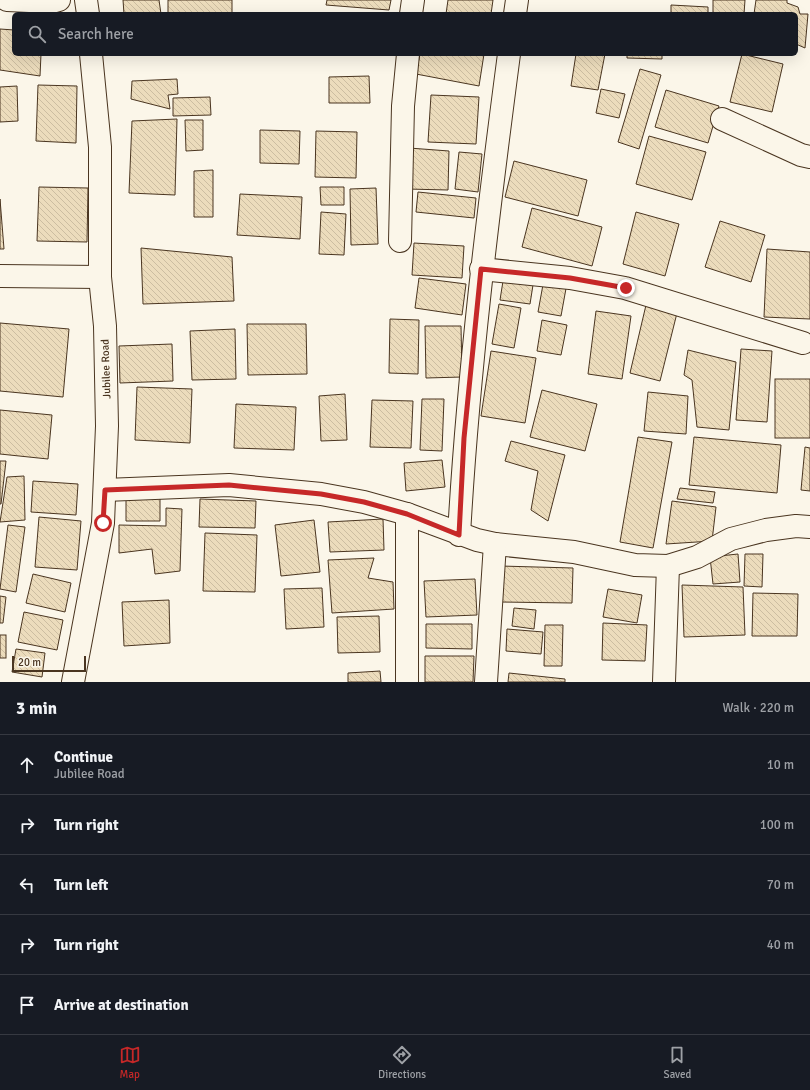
<!DOCTYPE html>
<html lang="en">
<head>
<meta charset="utf-8">
<style>
  :root { --surface:#171b24; --page:#20242c; --text:#f1f3f6; --muted:#9ea1a6; --line:#363941; --accent:#c62828 }
  body { margin:0; font-family:Signika,sans-serif; background:var(--page); color:var(--text) }
  .scale { position:absolute; left:12px; bottom:10px; width:74px; box-sizing:border-box; padding-left:4px; border:2px solid #4a3520; border-top:0; font-size:11px; line-height:14px; white-space:nowrap; color:#4a3520; -webkit-text-stroke:3px #fbf6e9; paint-order:stroke }
  .stop { position:absolute; width:12px; height:12px; margin:-9px; border:3px solid #c62828; border-radius:50%; background:#fff }
  .stop.end { background:#c62828; border-color:#fff; box-shadow:0 1px 4px #0008 }
  .list { margin:0; padding:0; list-style:none }
  h2 { display:flex; justify-content:space-between; align-items:center; height:52px; margin:0; padding:0 16px; font-size:17px }
  h2 small { font-size:13px; font-weight:400; color:var(--muted) }
  .list li { display:grid; grid-template-columns:26px 1fr auto; gap:12px; align-items:center; box-sizing:border-box; height:60px; padding:0 16px; border-top:1px solid var(--line) }
  .list b { display:block; font-size:15px; white-space:nowrap }
  .list p { margin:0; font-size:13px; white-space:nowrap; color:var(--muted) }
  .list em { font-size:13px; font-style:normal; color:var(--muted) }
  .icon { flex:none; width:22px; height:22px; fill:none; stroke:currentColor; stroke-width:2; stroke-linecap:round; stroke-linejoin:round }
  .map { position:relative; flex:none; width:810px; height:682px; overflow:hidden }
  .search { position:absolute; background:var(--surface); box-shadow:0 4px 16px #0002; left:12px; right:12px; top:12px; height:44px; display:flex; align-items:center; gap:10px; box-sizing:border-box; padding:0 14px; border-radius:6px; color:var(--muted); font-size:15px }
  .sheet { height:352px; background:var(--surface) }
  nav { display:flex; justify-content:space-around; align-items:center; box-sizing:border-box; height:56px; border-top:1px solid var(--line); background:var(--surface); font-size:11px; color:var(--muted) }
  nav a { display:grid; justify-items:center; gap:2px }
  nav .on { color:var(--accent) }
  .map>svg:first-child { display:block }
  .building { fill:url(#building-back-hatch); stroke:#4a3520 }
  .lines { fill:none; stroke-linecap:round; stroke-linejoin:round }
  .minor-casing { stroke:#4a3520; stroke-width:24 }
  .minor { stroke:#fbf6e9; stroke-width:22 }
  .route { stroke:#c62828; stroke-width:5 }
  .labels { text-anchor:middle; dominant-baseline:central; stroke-width:3; stroke-linejoin:round; paint-order:stroke }
  .street-label { font-size:11px; fill:#4a3520; stroke:#fbf6e9 }
</style>
</head>
<body>
<div class="map">
<svg width="810" height="682" viewBox="0 0 810 682">
  <defs>
    <pattern id="building-back-hatch" width="6" height="6" patternUnits="userSpaceOnUse"><rect width="6" height="6" fill="#ecdcbc"/><path d="M-1 5l2 2M0 0l6 6M5-1l2 2" fill="none" stroke="#ccbda1"/></pattern>
  </defs>
  <rect width="100%" height="100%" fill="#fbf6e9"/>
  <g class="building">
    <polygon points="123,0 159,0 161,14 124,14"/>
    <rect x="168" y="0" width="64" height="14"/>
    <polygon points="327,0 391,0 389,10 326,5"/>
    <polygon points="448,0 493,0 491,14 446,14"/>
    <polygon points="713,0 745,0 744,14 713,14"/>
    <polygon points="756,0 787,0 787,3 798,7 800,14 808,14 805,48 796,44 796,14 754,14"/>
    <polygon points="671,5 708,7 708,14 671,14"/>
    <polygon points="0,29 14,30 14,54 41,54 40,76 0,70"/>
    <polygon points="420,54 484,54 479,86 416,74"/>
    <polygon points="576,54 605,54 598,90 571,86"/>
    <polygon points="627,54 662,54 662,59 627,58"/>
    <polygon points="742,54 783,64 772,112 730,102"/>
    <polygon points="640,69 661,75 639,149 618,142"/>
    <polygon points="369,76 370,103 329,103 329,77"/>
    <polygon points="177,79 178,94 168,95 170,109 131,99 132,81"/>
    <polygon points="38,85 77,86 76,143 36,141"/>
    <polygon points="17,86 18,121 0,122 0,87"/>
    <polygon points="601,89 625,94 619,118 596,113"/>
    <polygon points="666,90 719,106 708,143 655,127"/>
    <polygon points="431,95 479,97 476,144 428,142"/>
    <polygon points="210,97 211,115 173,116 173,98"/>
    <polygon points="177,119 175,195 129,193 132,121"/>
    <polygon points="185,120 203,120 203,150 186,151"/>
    <polygon points="260,130 300,131 299,164 260,163"/>
    <polygon points="316,131 357,132 356,178 315,177"/>
    <polygon points="649,136 706,152 692,200 636,184"/>
    <polygon points="409,148 449,151 448,190 407,189"/>
    <polygon points="459,152 482,154 478,192 455,189"/>
    <polygon points="514,161 587,180 578,216 505,197"/>
    <polygon points="213,170 213,217 194,217 194,171"/>
    <polygon points="39,187 88,188 87,242 37,241"/>
    <polygon points="320,187 344,187 344,205 321,205"/>
    <polygon points="376,188 378,244 351,245 350,189"/>
    <polygon points="418,192 476,198 474,218 416,212"/>
    <polygon points="240,194 302,197 300,239 237,235"/>
    <polygon points="0,199 4,249 0,249"/>
    <polygon points="532,208 602,227 592,266 522,247"/>
    <polygon points="321,212 346,214 344,255 319,254"/>
    <polygon points="636,212 679,224 665,276 623,264"/>
    <polygon points="720,221 765,235 751,282 705,267"/>
    <polygon points="414,243 464,246 462,278 412,275"/>
    <polygon points="141,248 232,257 234,301 143,304"/>
    <polygon points="767,249 810,252 810,319 764,317"/>
    <polygon points="419,278 466,284 462,315 415,308"/>
    <polygon points="544,279 567,283 561,316 538,312"/>
    <polygon points="503,281 533,285 530,304 500,300"/>
    <polygon points="499,304 521,308 514,348 492,344"/>
    <polygon points="646,305 677,313 660,381 630,373"/>
    <polygon points="596,311 631,316 622,379 588,374"/>
    <polygon points="390,319 419,320 418,374 389,373"/>
    <polygon points="542,320 567,325 561,355 537,351"/>
    <polygon points="0,323 69,329 63,397 0,391"/>
    <polygon points="247,324 306,324 307,374 248,375"/>
    <polygon points="425,326 461,326 462,377 426,378"/>
    <polygon points="235,329 236,379 192,380 190,331"/>
    <polygon points="172,344 173,381 120,383 119,346"/>
    <polygon points="741,349 772,351 767,422 736,420"/>
    <polygon points="688,350 736,362 729,430 697,427 692,380 684,375"/>
    <polygon points="491,351 536,358 525,423 481,416"/>
    <rect x="775" y="379" width="35" height="59"/>
    <polygon points="137,387 192,389 190,443 135,440"/>
    <polygon points="542,390 597,404 585,451 530,437"/>
    <polygon points="648,392 688,396 686,434 644,431"/>
    <polygon points="345,394 347,440 321,441 319,396"/>
    <polygon points="422,399 444,399 442,451 420,450"/>
    <polygon points="372,400 413,401 411,448 370,447"/>
    <polygon points="236,404 296,407 294,450 234,448"/>
    <polygon points="0,410 52,415 48,459 0,454"/>
    <polygon points="638,437 672,442 653,548 620,542"/>
    <polygon points="694,437 781,445 777,493 689,485"/>
    <polygon points="511,441 565,455 548,521 531,510 538,471 505,461"/>
    <polygon points="805,447 810,448 810,491 801,490"/>
    <polygon points="442,460 445,487 406,491 404,463"/>
    <polygon points="0,461 6,461 1,504 0,504"/>
    <polygon points="24,476 25,520 0,522 7,477"/>
    <polygon points="33,481 78,484 76,515 31,512"/>
    <polygon points="680,488 715,492 713,503 677,499"/>
    <polygon points="126,496 160,497 160,521 126,521"/>
    <polygon points="200,499 256,501 255,528 199,527"/>
    <polygon points="672,501 716,507 712,541 666,544"/>
    <polygon points="166,508 182,509 180,571 155,574 152,549 119,553 119,525 166,526"/>
    <polygon points="39,517 81,521 77,570 35,567"/>
    <polygon points="383,519 384,550 330,552 328,522"/>
    <polygon points="314,520 320,572 281,576 275,525"/>
    <polygon points="8,525 25,527 16,592 0,589"/>
    <polygon points="205,533 257,535 255,592 203,591"/>
    <polygon points="738,554 740,582 713,584 710,557"/>
    <polygon points="745,554 763,554 762,587 744,586"/>
    <polygon points="374,558 368,578 393,582 394,609 332,613 328,560"/>
    <polygon points="500,566 573,568 572,603 500,602"/>
    <polygon points="33,574 71,583 65,612 26,603"/>
    <polygon points="475,579 477,615 426,617 424,581"/>
    <polygon points="682,585 743,587 745,635 684,637"/>
    <polygon points="322,588 324,627 286,629 284,589"/>
    <polygon points="608,589 642,595 637,623 603,617"/>
    <polygon points="753,593 798,594 797,636 752,636"/>
    <polygon points="0,596 6,597 3,623 0,623"/>
    <polygon points="169,600 170,643 124,646 122,602"/>
    <polygon points="514,608 536,610 534,629 512,626"/>
    <polygon points="24,612 63,620 57,650 18,642"/>
    <polygon points="379,616 380,652 338,653 337,617"/>
    <polygon points="603,623 647,625 645,661 602,660"/>
    <polygon points="426,624 472,624 472,649 426,648"/>
    <polygon points="545,625 563,625 562,666 544,666"/>
    <polygon points="507,629 543,632 541,654 506,651"/>
    <rect x="0" y="635" width="6" height="23"/>
    <polygon points="16,649 45,653 42,677 12,672"/>
    <polygon points="425,656 474,656 473,682 425,682"/>
    <polygon points="380,671 381,682 348,682 348,673"/>
    <polygon points="509,673 565,679 565,682 508,682"/>
  </g>
  <g class="lines">
    <g class="minor-casing">
      <g id="minor">
        <polyline points="7,0 52,2 59,0"/>
        <polyline points="86,0 88,14"/>
        <polyline points="411,14 413,0"/>
        <polyline points="515,14 517,0"/>
        <polyline points="722,119 801,155 810,157"/>
        <polyline points="400,241 403,106 408,54"/>
        <polyline points="481,269 570,278 625,288 803,343"/>
        <polyline points="0,276 100,277"/>
        <polyline points="105,490 229,485 321,494 364,502 407,514 477,540 495,544 574,552 635,565 668,566 697,557 731,539 766,530 796,526 810,527"/>
        <polyline points="407,514 407,682"/>
        <path d="M459,535C468,374 488,214 509,54"/>
        <polyline points="73,682 103,523 107,426 105,326 100,277 100,147 91,54"/>
        <polyline points="486,682 495,544"/>
        <polyline points="664,682 668,566"/>
      </g>
    </g>
    <use href="#minor" class="minor"/>
  </g>
  <g class="lines">
    <polyline class="route" points="103,523 105,490 229,485 321,494 364,502 407,514 459,535 464,438 481,269 570,278 626,288"/>
  </g>
  <g class="labels">
    <g class="street-label">
      <text transform="translate(106 369) rotate(-92)">Jubilee Road</text>
    </g>
  </g>
</svg>
<div class="scale">20 m</div>
<div class="stop" style="left:103px;top:523px"></div>
<div class="stop end" style="left:626px;top:288px"></div>
<div class="search"><svg class="icon" aria-label="search" viewBox="0 0 24 24"><circle cx="10" cy="10" r="6"/><path d="M15 15l6 6"/></svg>Search here</div>
</div>
<section class="sheet">
<h2>3 min<small>Walk · 220 m</small></h2>
<ul class="list">
<li><svg class="icon" aria-label="ahead" viewBox="0 0 24 24"><path d="M12 20V5M6 11l6-6 6 6"/></svg><div><b>Continue</b><p>Jubilee Road</p></div><em>10 m</em></li>
<li><svg class="icon" aria-label="right" viewBox="0 0 24 24"><path d="M7 20v-9h11M14 6l5 5-5 5"/></svg><div><b>Turn right</b></div><em>100 m</em></li>
<li><svg class="icon" aria-label="left" viewBox="0 0 24 24"><path d="M17 20v-9H6M10 6l-5 5 5 5"/></svg><div><b>Turn left</b></div><em>70 m</em></li>
<li><svg class="icon" aria-label="right" viewBox="0 0 24 24"><path d="M7 20v-9h11M14 6l5 5-5 5"/></svg><div><b>Turn right</b></div><em>40 m</em></li>
<li><svg class="icon" aria-label="arrive" viewBox="0 0 24 24"><path d="M6 21V4h12l-3 4 3 4H6"/></svg><div><b>Arrive at destination</b></div></li>
</ul>
</section>
<nav>
<a class="on"><svg class="icon" aria-label="map" viewBox="0 0 24 24"><path d="M3 6l6-2 6 2 6-2v14l-6 2-6-2-6 2zM9 4v14M15 6v14"/></svg>Map</a>
<a><svg class="icon" aria-label="directions" viewBox="0 0 24 24"><path d="M12 3l9 9-9 9-9-9zM9 14v-3h6M13 9l2 2-2 2"/></svg>Directions</a>
<a><svg class="icon" aria-label="saved" viewBox="0 0 24 24"><path d="M7 4h10v16l-5-4-5 4z"/></svg>Saved</a>
</nav>
</body>
</html>
